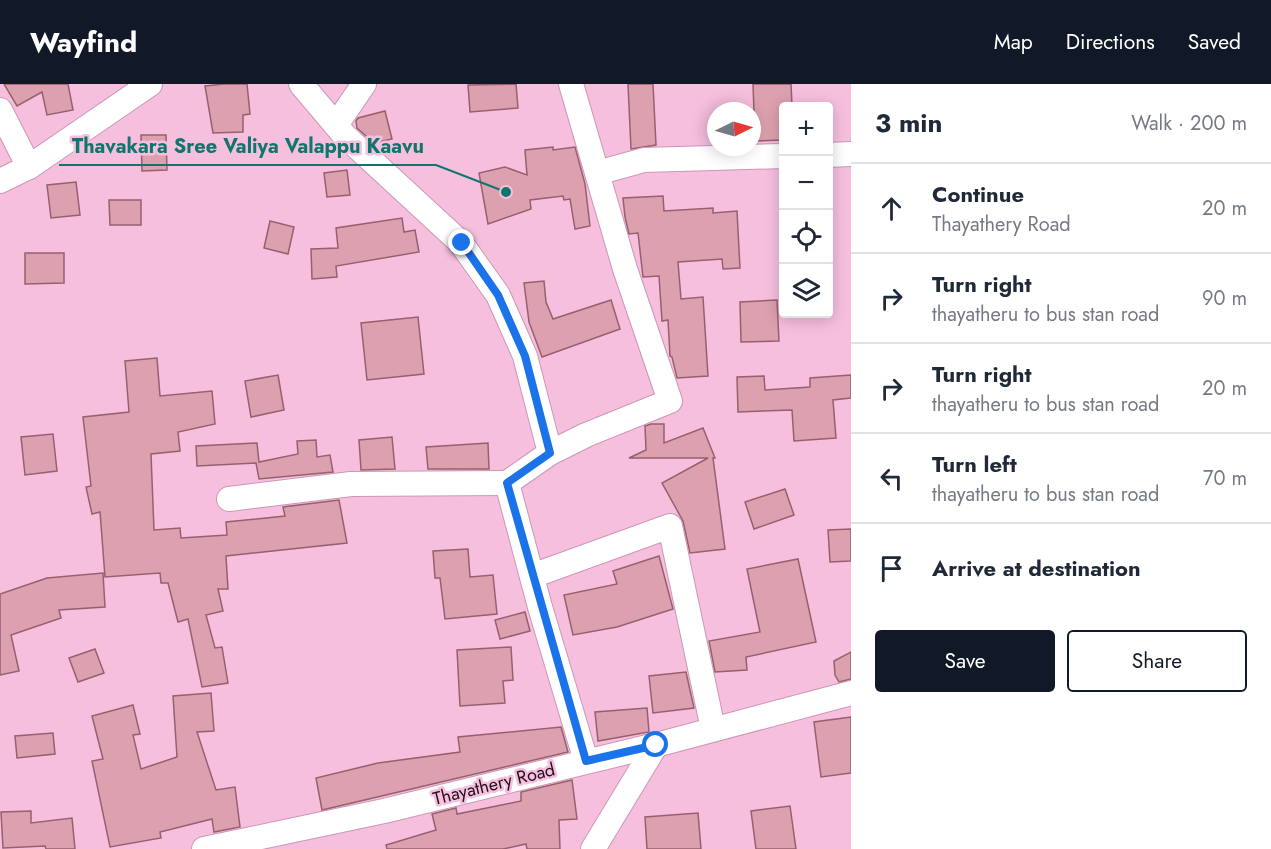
<!DOCTYPE html>
<html lang="en">
<head>
<meta charset="utf-8">
<style>
  :root { --surface:#fff; --page:#f2f2f3; --text:#1f2937; --muted:#747a83; --line:#e0e1e3; --accent:#111827 }
  body { margin:0; font-family:Jost,sans-serif; background:var(--page); color:var(--text) }
  .controls { position:absolute; right:18px; top:18px; display:grid; overflow:hidden; border-radius:6px; box-shadow:0 3px 15px #0003 }
  .controls button { width:54px; height:54px; display:grid; place-items:center; padding:0; border:0; border-bottom:2px solid var(--line); background:var(--surface); color:var(--text); font:30px sans-serif }
  .compass { position:absolute; left:707px; top:18px; width:54px; height:54px; border-radius:50%; background:var(--surface); box-shadow:0 3px 15px #0003; rotate:85deg }
  .stop { position:absolute; width:18px; height:18px; margin:-14px; border:4px solid #1a73e8; border-radius:50%; background:#fff }
  .stop.end { background:#1a73e8; border-color:#fff; box-shadow:0 2px 6px #0008 }
  .list { margin:0; padding:0; list-style:none }
  h2 { display:flex; justify-content:space-between; align-items:center; height:78px; margin:0; padding:0 24px; font-size:26px }
  h2 small { font-size:20px; font-weight:400; color:var(--muted) }
  .list li { display:grid; grid-template-columns:39px 1fr auto; gap:18px; align-items:center; box-sizing:border-box; height:90px; padding:0 24px; border-top:2px solid var(--line) }
  .list b { display:block; font-size:22px; white-space:nowrap }
  .list p { margin:0; font-size:20px; white-space:nowrap; color:var(--muted) }
  .list em { font-size:20px; font-style:normal; color:var(--muted) }
  .actions { display:flex; gap:12px; padding:18px 24px }
  .actions a { flex:1; padding:14px 0; border:2px solid var(--accent); border-radius:6px; text-align:center; font-size:21px; color:var(--accent) }
  .actions .main { background:var(--accent); color:#fff }
  .icon { flex:none; width:33px; height:33px; fill:none; stroke:currentColor; stroke-width:2; stroke-linecap:round; stroke-linejoin:round }
  .map { position:relative; flex:none; width:851px; height:765px; overflow:hidden }
  header { display:flex; align-items:center; gap:36px; box-sizing:border-box; height:84px; padding:0 30px; background:var(--accent); color:#fff }
  header strong { font-size:28px }
  nav { display:flex; gap:33px; margin-inline-start:auto; font-size:21px }
  main { display:flex }
  aside { flex:1; background:var(--surface) }
  .map>svg:first-child { display:block }
  .building { fill:#dda0ae; stroke:#97606e; stroke-width:1.5 }
  .lines { fill:none; stroke-linecap:round; stroke-linejoin:round }
  .minor-casing { stroke:#cc97b5; stroke-width:26 }
  .minor { stroke:#fff; stroke-width:24 }
  .route { stroke:#1a73e8; stroke-width:8 }
  .labels { text-anchor:middle; dominant-baseline:central; stroke-width:5; stroke-linejoin:round; paint-order:stroke }
  .street-label { font-size:18px; fill:#220f1b; stroke:#f6bfde }
  .leader { fill:none; stroke:#0f766e; stroke-width:2 }
  .callout-dot { fill:#0f766e; stroke:#f6bfde; stroke-width:2 }
  .callout-label { font-size:20px; text-anchor:middle; font-weight:bold; fill:#0f766e; stroke:#f6bfde; stroke-width:5; stroke-linejoin:round; paint-order:stroke }
</style>
</head>
<body>
<header>
<strong>Wayfind</strong>
<nav><a>Map</a><a>Directions</a><a>Saved</a></nav>
</header>
<main>
<div class="map">
<svg width="851" height="765" viewBox="0 0 851 765">
  <rect width="100%" height="100%" fill="#f6bfde"/>
  <g class="building">
    <polygon points="4,0 68,0 73,26 47,31 42,8 17,22"/>
    <polygon points="224,0 247,0 250,30 243,31 243,48 213,49 205,2"/>
    <polygon points="516,0 518,24 470,28 468,1"/>
    <polygon points="628,0 653,0 656,61 631,65"/>
    <polygon points="753,0 791,0 792,22 783,22 783,56 755,57"/>
    <polygon points="385,27 392,55 374,59 357,44 356,37 358,34"/>
    <polygon points="141,51 166,51 167,86 142,87"/>
    <polygon points="553,63 553,66 575,63 585,100 590,142 575,145 570,115 564,116 563,112 530,116 531,125 488,140 479,89 505,83 527,91 525,66"/>
    <polygon points="347,86 350,111 327,113 324,89"/>
    <polygon points="76,98 80,131 51,134 47,101"/>
    <polygon points="663,112 664,127 713,124 713,129 737,127 740,184 723,185 722,175 678,178 681,215 703,213 708,292 677,294 672,273 670,272 668,236 662,237 659,192 643,193 638,149 629,150 625,133 623,114"/>
    <polygon points="109,116 141,116 141,141 110,141"/>
    <polygon points="402,134 404,148 415,146 419,168 336,182 337,193 312,195 311,165 338,164 336,144"/>
    <polygon points="270,137 294,143 288,170 264,164"/>
    <polygon points="25,169 64,169 64,199 25,200"/>
    <polygon points="544,197 546,218 553,235 611,216 620,245 542,273 529,238 524,199"/>
    <polygon points="777,216 779,257 741,258 740,218"/>
    <polygon points="418,233 424,290 367,296 361,239"/>
    <polygon points="157,274 160,312 212,307 215,340 178,348 180,367 151,370 154,446 180,444 181,454 227,451 226,438 285,432 283,423 339,416 347,459 226,472 228,505 218,505 223,527 206,531 215,564 222,563 228,599 202,603 188,535 178,538 168,499 161,499 160,489 105,493 100,428 92,430 86,403 91,402 83,333 129,328 125,277"/>
    <polygon points="278,291 284,326 251,333 245,297"/>
    <polygon points="851,291 851,314 833,316 836,354 794,357 792,326 738,328 737,293 764,292 765,306 810,303 810,294"/>
    <polygon points="651,340 664,340 664,359 703,344 715,374 713,374 725,465 690,469 683,437 662,399 708,374 629,374 646,366 645,342"/>
    <polygon points="53,350 57,387 25,391 21,353"/>
    <polygon points="392,353 395,385 361,386 359,356"/>
    <polygon points="316,356 317,373 330,371 333,388 259,395 256,379 197,382 196,362 257,359 259,378 298,370 297,357"/>
    <polygon points="488,359 489,385 428,385 426,363"/>
    <polygon points="785,405 794,431 754,445 745,418"/>
    <polygon points="851,445 851,477 830,478 828,446"/>
    <polygon points="468,465 470,493 493,491 497,530 445,535 440,494 435,494 433,467"/>
    <polygon points="659,472 673,525 617,543 573,551 564,511 617,500 613,487"/>
    <polygon points="798,475 816,558 746,573 747,586 715,588 709,557 760,548 747,485"/>
    <polygon points="103,489 105,523 59,526 61,534 11,551 19,587 0,591 0,510 47,494"/>
    <polygon points="525,528 530,547 500,555 495,536"/>
    <polygon points="511,563 513,596 503,597 505,619 460,622 457,566"/>
    <polygon points="95,565 104,589 78,598 69,574"/>
    <polygon points="851,568 851,595 839,598 835,591 834,577"/>
    <polygon points="686,588 694,624 653,629 649,592"/>
    <polygon points="211,609 214,647 197,648 216,706 235,703 240,743 214,748 212,735 160,748 161,754 110,763 92,677 103,675 92,632 133,621 140,650 133,651 141,685 177,673 173,612"/>
    <polygon points="647,624 649,648 598,657 595,628"/>
    <polygon points="851,633 851,689 821,693 814,638"/>
    <polygon points="561,643 568,668 322,726 316,694 378,679 460,668 458,653"/>
    <polygon points="53,649 55,670 17,674 15,652"/>
    <polygon points="572,696 577,735 559,736 560,765 527,765 526,760 503,765 387,765 386,761 436,746 432,730 456,724 457,730 521,717 521,708"/>
    <polygon points="790,722 796,765 756,765 751,727"/>
    <polygon points="31,727 31,739 72,734 75,765 46,765 45,762 3,764 1,728"/>
    <polygon points="698,729 701,765 647,765 645,733"/>
  </g>
  <g class="lines">
    <g class="minor-casing">
      <g id="minor">
        <polyline points="301,0 345,52 461,159 498,211 525,272 550,369 507,399 540,523 586,677"/>
        <polyline points="0,26 29,83 150,0"/>
        <polyline points="336,41 364,0"/>
        <polyline points="828,71 851,70"/>
        <polyline points="597,89 644,76 784,72"/>
        <polyline points="0,97 29,83"/>
        <polyline points="550,369 586,351 670,317 625,185 571,0"/>
        <polyline points="229,415 351,400 507,399"/>
        <polyline points="532,492 670,442 713,645"/>
        <polyline points="204,765 384,727 656,661 851,609"/>
        <polyline points="593,765 656,661"/>
      </g>
    </g>
    <use href="#minor" class="minor"/>
  </g>
  <g class="lines">
    <polyline class="route" points="462,159 498,211 525,272 550,369 507,399 586,677 656,661"/>
  </g>
  <g class="labels">
    <g class="street-label">
      <text transform="translate(494 700) rotate(-14)">Thayathery Road</text>
    </g>
  </g>
  <path class="leader" d="M506 108L436 81H59"/>
  <circle class="callout-dot" cx="506" cy="108" r="6"/>
  <g class="callout-label">
    <text x="248" y="69">Thavakara Sree Valiya Valappu Kaavu</text>
  </g>
</svg>
<div class="controls">
<button>+</button>
<button>−</button>
<button><svg class="icon" aria-label="locate" viewBox="0 0 24 24"><circle cx="12" cy="12" r="6"/><path d="M12 2v4M12 18v4M2 12h4M18 12h4"/></svg></button>
<button><svg class="icon" aria-label="layers" viewBox="0 0 24 24"><path d="M12 4l9 5-9 5-9-5zM3 14l9 5 9-5"/></svg></button>
</div>
<svg class="compass" viewBox="-18 -18 36 36"><path d="M0-13l5 13h-10z" fill="#e53935"/><path d="M0 13l5-13h-10z" fill="#747a83"/></svg>
<div class="stop" style="left:656px;top:661px"></div>
<div class="stop end" style="left:462px;top:159px"></div>
</div>
<aside>
<h2>3 min<small>Walk · 200 m</small></h2>
<ul class="list">
<li><svg class="icon" aria-label="ahead" viewBox="0 0 24 24"><path d="M12 20V5M6 11l6-6 6 6"/></svg><div><b>Continue</b><p>Thayathery Road</p></div><em>20 m</em></li>
<li><svg class="icon" aria-label="right" viewBox="0 0 24 24"><path d="M7 20v-9h11M14 6l5 5-5 5"/></svg><div><b>Turn right</b><p>thayatheru to bus stan road</p></div><em>90 m</em></li>
<li><svg class="icon" aria-label="right" viewBox="0 0 24 24"><path d="M7 20v-9h11M14 6l5 5-5 5"/></svg><div><b>Turn right</b><p>thayatheru to bus stan road</p></div><em>20 m</em></li>
<li><svg class="icon" aria-label="left" viewBox="0 0 24 24"><path d="M17 20v-9H6M10 6l-5 5 5 5"/></svg><div><b>Turn left</b><p>thayatheru to bus stan road</p></div><em>70 m</em></li>
<li><svg class="icon" aria-label="arrive" viewBox="0 0 24 24"><path d="M6 21V4h12l-3 4 3 4H6"/></svg><div><b>Arrive at destination</b></div></li>
</ul>
<div class="actions"><a class="main">Save</a><a>Share</a></div>
</aside>
</main>
</body>
</html>
